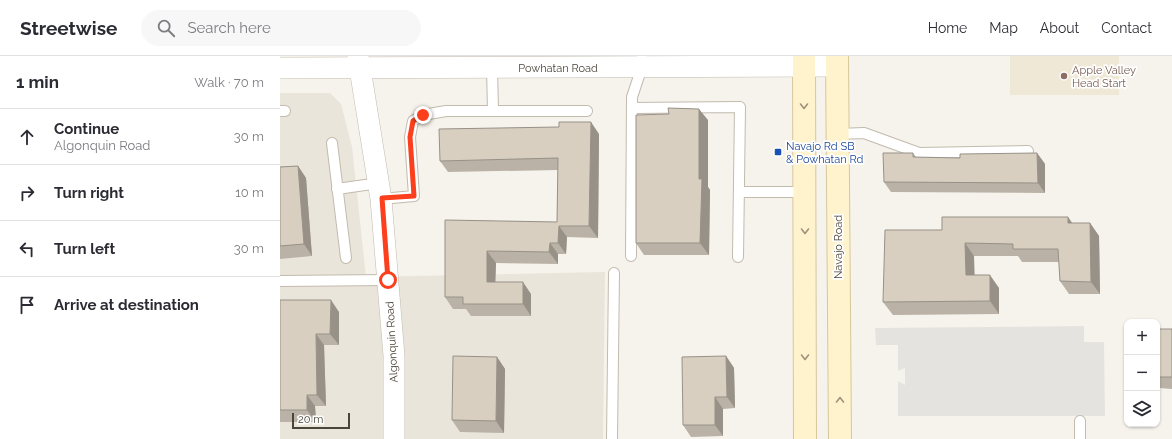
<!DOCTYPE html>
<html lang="en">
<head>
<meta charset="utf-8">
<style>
  :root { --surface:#fff; --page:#f7f7f7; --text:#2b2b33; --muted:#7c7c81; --line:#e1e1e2 }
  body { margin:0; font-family:Raleway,sans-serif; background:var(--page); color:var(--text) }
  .controls { position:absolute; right:12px; bottom:12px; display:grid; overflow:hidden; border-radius:8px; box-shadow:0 1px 3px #0004 }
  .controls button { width:36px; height:36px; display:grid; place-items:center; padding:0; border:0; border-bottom:1px solid var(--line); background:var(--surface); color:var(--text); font:20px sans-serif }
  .scale { position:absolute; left:12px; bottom:10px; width:58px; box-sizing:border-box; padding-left:4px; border:2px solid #4b4439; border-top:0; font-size:11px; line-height:14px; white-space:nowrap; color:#4b4439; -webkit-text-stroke:3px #fff; paint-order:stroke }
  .stop { position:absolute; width:12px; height:12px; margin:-9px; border:3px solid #fc3f1d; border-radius:50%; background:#fff }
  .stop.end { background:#fc3f1d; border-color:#fff; box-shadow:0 1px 4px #0008 }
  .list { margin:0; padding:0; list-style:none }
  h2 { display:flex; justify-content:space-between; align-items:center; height:52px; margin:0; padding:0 16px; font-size:17px }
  h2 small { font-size:13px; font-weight:400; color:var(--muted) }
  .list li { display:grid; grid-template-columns:26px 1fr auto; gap:12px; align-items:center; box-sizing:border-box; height:56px; padding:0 16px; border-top:1px solid var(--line) }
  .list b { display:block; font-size:15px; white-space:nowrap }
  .list p { margin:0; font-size:13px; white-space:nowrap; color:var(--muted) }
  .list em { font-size:13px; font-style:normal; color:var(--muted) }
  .icon { flex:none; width:22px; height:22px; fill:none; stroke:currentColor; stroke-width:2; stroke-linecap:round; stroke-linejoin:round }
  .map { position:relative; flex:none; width:892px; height:383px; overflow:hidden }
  header { display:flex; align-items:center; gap:24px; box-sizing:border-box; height:56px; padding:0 20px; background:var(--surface); border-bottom:1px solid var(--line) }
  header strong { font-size:19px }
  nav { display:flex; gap:22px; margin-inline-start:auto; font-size:14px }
  .search { width:280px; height:36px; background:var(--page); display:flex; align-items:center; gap:10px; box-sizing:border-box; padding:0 14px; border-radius:22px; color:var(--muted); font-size:15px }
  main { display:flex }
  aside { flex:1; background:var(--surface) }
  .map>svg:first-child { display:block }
  .residential { fill:#eae5da }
  .education { fill:#efe8d6 }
  .parking { fill:#e5e3e0 }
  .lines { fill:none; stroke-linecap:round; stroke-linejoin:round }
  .lane-casing { stroke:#c2bbae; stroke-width:12 }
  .street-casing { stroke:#c2bbae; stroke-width:22 }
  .secondary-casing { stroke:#d6c79b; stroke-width:24 }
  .lane { stroke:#fff; stroke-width:10 }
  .street { stroke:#fff; stroke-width:21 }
  .secondary { stroke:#fff3cd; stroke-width:22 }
  .wall { fill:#bab2a6 }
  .shaded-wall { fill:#979187 }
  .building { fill:#d8cfc1; stroke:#979187 }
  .oneway { stroke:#9c937c }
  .route { stroke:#fc3f1d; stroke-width:5 }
  .education-dot { fill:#8d6e63; stroke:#fff; stroke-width:1.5 }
  .transit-dot { fill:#1a4fb4; stroke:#fff; stroke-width:1.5 }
  .labels { text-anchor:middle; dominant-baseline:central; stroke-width:3.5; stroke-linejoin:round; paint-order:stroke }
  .street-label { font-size:11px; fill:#4b4439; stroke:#fff }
  .education-label { font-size:11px; fill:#785e54; stroke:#fff; text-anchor:start }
  .transit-label { font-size:11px; fill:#164399; stroke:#fff; text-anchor:start }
</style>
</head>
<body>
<header>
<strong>Streetwise</strong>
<div class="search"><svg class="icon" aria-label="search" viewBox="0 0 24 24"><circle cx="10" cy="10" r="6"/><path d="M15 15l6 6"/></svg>Search here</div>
<nav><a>Home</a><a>Map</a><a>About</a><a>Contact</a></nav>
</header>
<main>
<aside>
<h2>1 min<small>Walk · 70 m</small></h2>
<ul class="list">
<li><svg class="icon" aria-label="ahead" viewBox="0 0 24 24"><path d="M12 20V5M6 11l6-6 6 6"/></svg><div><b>Continue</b><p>Algonquin Road</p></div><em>30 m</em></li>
<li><svg class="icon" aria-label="right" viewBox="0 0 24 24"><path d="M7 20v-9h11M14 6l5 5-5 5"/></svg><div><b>Turn right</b></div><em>10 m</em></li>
<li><svg class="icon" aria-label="left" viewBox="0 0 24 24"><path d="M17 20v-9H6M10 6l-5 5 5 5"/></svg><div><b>Turn left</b></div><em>30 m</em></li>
<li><svg class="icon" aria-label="arrive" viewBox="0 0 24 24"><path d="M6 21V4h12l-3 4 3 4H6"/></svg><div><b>Arrive at destination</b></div></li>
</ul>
</aside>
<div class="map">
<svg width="892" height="383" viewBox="0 0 892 383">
  <rect width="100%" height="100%" fill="#f6f3ec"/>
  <polygon class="residential" points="0,37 50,37 61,48 72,91 86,221 325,216 323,383 0,383"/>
  <rect class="education" x="730" y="0" width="109" height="39"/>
  <polygon class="parking" points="804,270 804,286 824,286 825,360 618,360 618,325 625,329 625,312 618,315 618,289 596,289 595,272"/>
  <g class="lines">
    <g class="lane-casing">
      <g id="lane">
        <polyline points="352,52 460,51 458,201"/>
        <polyline points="0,55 5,55"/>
        <polyline points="213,55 307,55"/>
        <polyline points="558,78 584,77 639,97 748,95"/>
        <polyline points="52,87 66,202"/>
        <polyline points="57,133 99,127"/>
        <polyline points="459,136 524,136"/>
        <polyline points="101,143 134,140 130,81 133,65 143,59 166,55 213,55 212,12"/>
        <polyline points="351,200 352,41 362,11 362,0"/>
        <polyline points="0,225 108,224"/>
        <polyline points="800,365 800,383"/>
        <polyline points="332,383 334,217"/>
      </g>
    </g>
    <g class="street-casing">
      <g id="street">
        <polyline points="78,0 101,143 114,300 114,383"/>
        <polyline points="0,12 557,10"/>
      </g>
    </g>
    <g class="secondary-casing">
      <g id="secondary">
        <polyline points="524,0 525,383"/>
        <polyline points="557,0 560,383"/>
      </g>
    </g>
    <use href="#lane" class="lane"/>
    <use href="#street" class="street"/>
    <use href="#secondary" class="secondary"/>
  </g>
  <g class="wall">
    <polygon points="428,64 428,131 430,134 429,199 364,199 356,187"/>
    <polygon points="319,78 318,182 287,181 286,198 278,198 278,208 216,207 215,226 251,238 251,260 191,260 186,253 173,253 165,241 165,164 277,166 278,114 168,116 160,105"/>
    <polygon points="633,97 636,101 680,102 757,97 765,108 765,137 611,136 604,126"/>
    <polygon points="18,110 26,122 32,200 0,203 0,111"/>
    <polygon points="788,161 792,167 810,167 819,180 820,238 789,238 780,225 779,206 742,206 738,200 694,200 694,219 719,232 719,258 613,259 603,246 662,174"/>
    <polygon points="0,244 59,256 59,289 44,289 46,350 35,350 36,366 0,366"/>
    <polygon points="877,273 892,273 892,333 879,332 877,330"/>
    <polygon points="446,300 454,312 455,352 443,353 443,380 411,381 403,369"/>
    <polygon points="217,301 225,313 224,377 180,376 172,364"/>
  </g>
  <g class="shaded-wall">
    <polygon points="419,53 428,64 428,131 430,134 429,199 420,187 419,123"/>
    <polygon points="311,66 319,78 318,182 309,170"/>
    <polygon points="757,97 765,108 765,137 758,127"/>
    <polygon points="18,110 26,122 32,200 24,188"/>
    <polygon points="788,161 797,174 788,167"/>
    <polygon points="810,167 819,180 820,238 811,226"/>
    <polygon points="279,170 287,181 286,198 278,187"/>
    <polygon points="270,187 278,198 278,208 269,196"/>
    <polygon points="685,187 694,200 695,232 686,219"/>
    <polygon points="207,195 216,207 215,238 207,226"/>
    <polygon points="710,219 719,232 719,258 710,245"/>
    <polygon points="243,226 251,238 251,260 243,248"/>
    <polygon points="51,244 59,256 59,289 50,278"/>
    <polygon points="36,278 44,289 46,350 37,339"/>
    <polygon points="446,300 454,312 455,352 447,341"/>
    <polygon points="217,301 225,313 224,377 216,365"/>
    <polygon points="27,339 35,350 36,366 27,354"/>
    <polygon points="435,341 443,353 443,380 435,369"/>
  </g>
  <g class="building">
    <polygon points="388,52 419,53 419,123 422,123 420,187 356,187 356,59 389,58"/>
    <polygon points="279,66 311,66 309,170 279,170 278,187 270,187 269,196 207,195 207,226 243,226 243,248 183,248 183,241 165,241 165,164 277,166 278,102 160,105 159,73 279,71"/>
    <polygon points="603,97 633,97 633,101 680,102 680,98 757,97 758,127 604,126"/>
    <polygon points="18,110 24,188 0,190 0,111"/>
    <polygon points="662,161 788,161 788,167 810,167 811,226 780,225 778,193 733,193 733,188 685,187 686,219 710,219 710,245 603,246 605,174 662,174"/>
    <polygon points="0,244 51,244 50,278 36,278 37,339 27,339 27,354 0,354"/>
    <rect x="877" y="273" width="15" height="48"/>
    <polygon points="173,300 217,301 216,365 172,364"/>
    <polygon points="446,300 447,341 435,341 435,369 403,369 402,301"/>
  </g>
  <defs><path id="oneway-chevron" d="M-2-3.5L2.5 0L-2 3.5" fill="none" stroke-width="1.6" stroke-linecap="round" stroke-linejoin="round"/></defs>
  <g class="oneway">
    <use href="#oneway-chevron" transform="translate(524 50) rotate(90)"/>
    <use href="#oneway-chevron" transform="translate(525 175) rotate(90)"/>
    <use href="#oneway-chevron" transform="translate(525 301) rotate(90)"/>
    <use href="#oneway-chevron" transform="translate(560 344) rotate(-90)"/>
  </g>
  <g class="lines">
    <polyline class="route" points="108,224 102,142 134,140 130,81 133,65 143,59"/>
  </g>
  <circle class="education-dot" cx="784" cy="20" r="4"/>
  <rect class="transit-dot" x="494" y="92" width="8" height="8" rx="2"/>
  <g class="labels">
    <g class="street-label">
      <text x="278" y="12">Powhatan Road</text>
      <text transform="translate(558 191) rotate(-90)">Navajo Road</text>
      <text transform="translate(112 286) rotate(-93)">Algonquin Road</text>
    </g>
    <g class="education-label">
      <text x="792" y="14">Apple Valley<tspan x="792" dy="13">Head Start</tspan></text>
    </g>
    <g class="transit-label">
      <text x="506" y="90">Navajo Rd SB<tspan x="506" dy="13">&amp; Powhatan Rd</tspan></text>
    </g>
  </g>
</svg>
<div class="controls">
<button>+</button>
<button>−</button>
<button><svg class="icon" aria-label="layers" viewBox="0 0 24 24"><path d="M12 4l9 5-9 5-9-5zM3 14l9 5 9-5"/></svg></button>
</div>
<div class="scale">20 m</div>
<div class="stop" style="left:108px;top:224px"></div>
<div class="stop end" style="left:143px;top:59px"></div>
</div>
</main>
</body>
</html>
